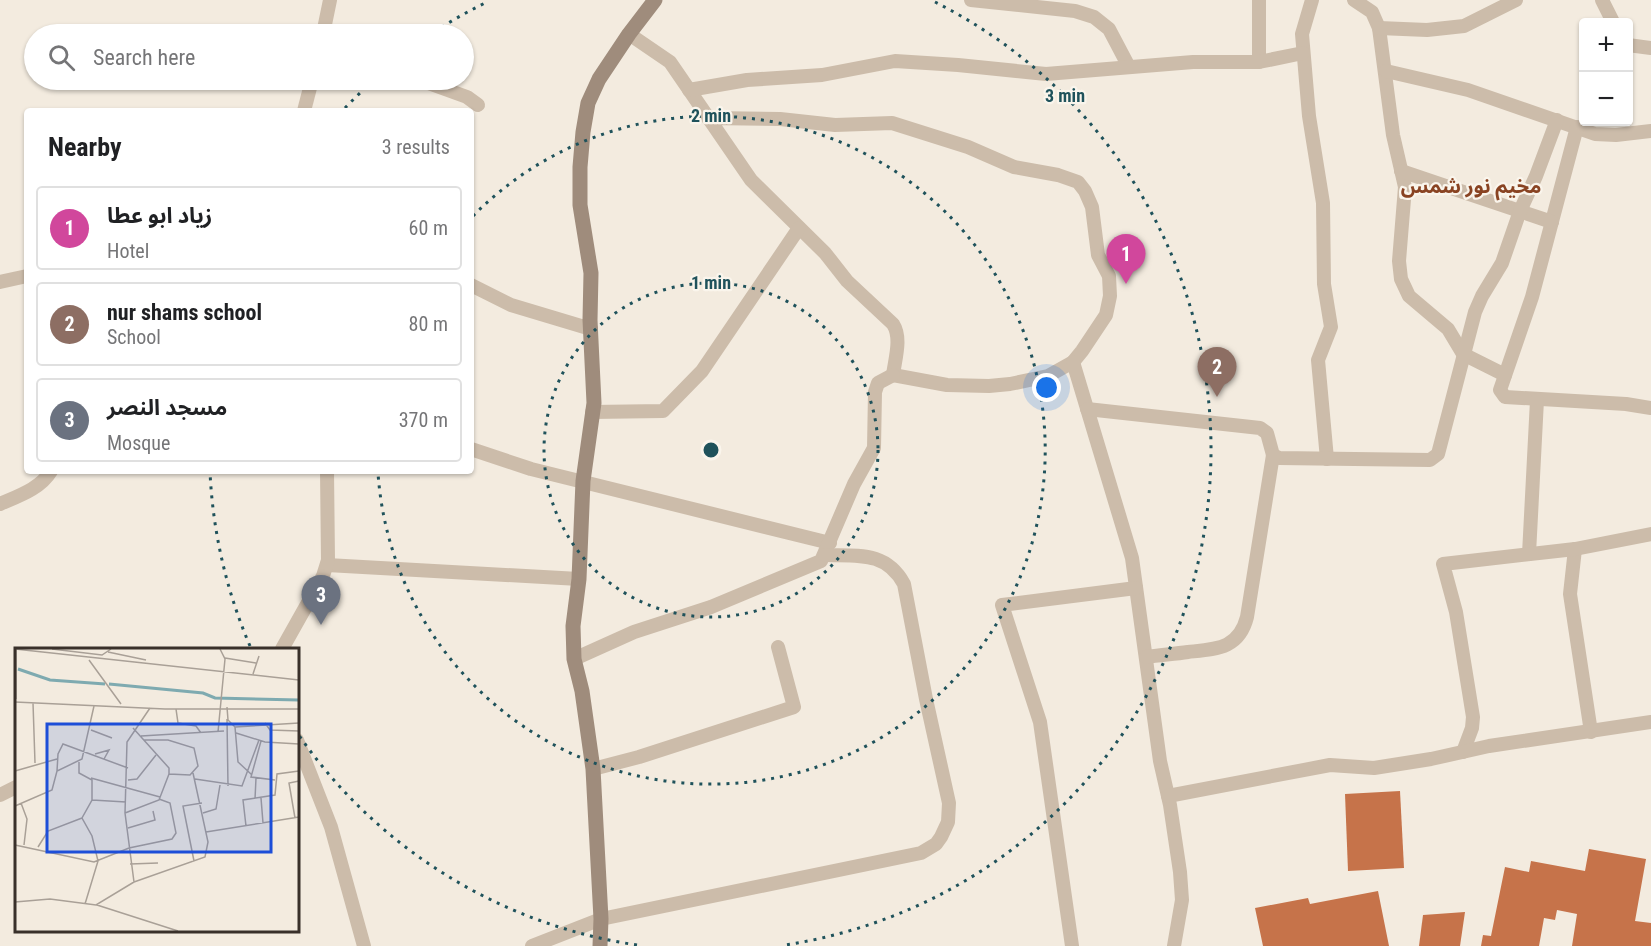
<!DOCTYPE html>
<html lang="en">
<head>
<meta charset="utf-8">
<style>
  :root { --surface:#fff; --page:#f6f6f6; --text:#202124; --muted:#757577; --line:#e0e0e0; --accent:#0f766e }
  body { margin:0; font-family:"Roboto Condensed","Noto Sans Arabic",sans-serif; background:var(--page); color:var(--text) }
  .controls { position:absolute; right:18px; top:18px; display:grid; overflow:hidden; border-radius:6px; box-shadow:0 2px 4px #0004 }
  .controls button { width:54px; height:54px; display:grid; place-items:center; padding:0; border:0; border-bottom:2px solid var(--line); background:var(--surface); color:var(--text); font:30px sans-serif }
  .you { position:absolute; left:1047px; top:388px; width:21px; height:21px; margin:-15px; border:4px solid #fff; border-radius:50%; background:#1a73e8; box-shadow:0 0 0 9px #1a73e833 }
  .badge { display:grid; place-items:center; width:39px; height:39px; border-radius:50%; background:var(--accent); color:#fff; font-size:20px; font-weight:700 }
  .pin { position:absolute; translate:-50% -50px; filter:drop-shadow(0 2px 3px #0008) }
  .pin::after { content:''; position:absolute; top:32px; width:21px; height:18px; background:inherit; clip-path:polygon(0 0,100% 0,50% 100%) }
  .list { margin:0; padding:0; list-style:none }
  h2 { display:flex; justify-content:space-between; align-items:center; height:78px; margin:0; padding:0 24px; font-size:26px }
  h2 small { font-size:20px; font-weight:400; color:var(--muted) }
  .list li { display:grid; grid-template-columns:39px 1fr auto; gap:18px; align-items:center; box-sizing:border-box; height:84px; margin:0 12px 12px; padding:0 12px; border:2px solid var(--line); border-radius:6px }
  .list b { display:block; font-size:22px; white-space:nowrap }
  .list p { margin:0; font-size:20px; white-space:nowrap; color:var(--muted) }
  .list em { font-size:20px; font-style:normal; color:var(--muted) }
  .icon { flex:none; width:33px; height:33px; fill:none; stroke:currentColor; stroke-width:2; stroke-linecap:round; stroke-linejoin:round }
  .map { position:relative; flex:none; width:1651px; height:946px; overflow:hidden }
  .search { position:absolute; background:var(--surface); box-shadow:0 2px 4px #0004; left:24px; top:24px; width:450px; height:66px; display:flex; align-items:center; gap:15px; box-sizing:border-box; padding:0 21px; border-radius:33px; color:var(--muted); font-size:22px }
  .panel { position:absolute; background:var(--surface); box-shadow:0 2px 4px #0004; left:24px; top:108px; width:450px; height:366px; border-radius:6px }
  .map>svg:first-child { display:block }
  .building { fill:#c6734a }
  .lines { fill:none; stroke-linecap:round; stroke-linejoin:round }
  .street { stroke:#ccbcaa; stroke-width:14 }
  .secondary { stroke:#9f8c7c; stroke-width:15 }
  .ring { fill:none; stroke:#1f525b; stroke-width:3; stroke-dasharray:3 6 }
  .labels { text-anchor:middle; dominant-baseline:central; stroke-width:4.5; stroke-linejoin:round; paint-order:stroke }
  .quarter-label { font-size:20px; font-weight:bold; fill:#894322; stroke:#faf5ec }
  .inset-river { fill:none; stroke:#7eaab0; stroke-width:3 }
  .inset-road { fill:none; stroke:#a9a097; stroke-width:1.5 }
  .view { fill:#1d4ed8; fill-opacity:0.15; stroke:#1d4ed8; stroke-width:3 }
  .inset-edge { fill:none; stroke:#39302a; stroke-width:3 }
  .centre { fill:#1f525b; stroke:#faf5ec; stroke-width:3 }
  .ring-label { font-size:18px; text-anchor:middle; font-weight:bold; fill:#1f525b; stroke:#faf5ec; stroke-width:4.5; stroke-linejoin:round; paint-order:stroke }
</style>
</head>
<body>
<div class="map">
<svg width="1651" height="946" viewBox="0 0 1651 946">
  <rect width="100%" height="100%" fill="#f3ebdf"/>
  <g class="building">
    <polygon points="1400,791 1404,868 1348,871 1345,794"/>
    <polygon points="1589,849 1646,859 1635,921 1651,923 1651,946 1572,946 1577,914 1557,910 1555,920 1544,918 1539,946 1481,946 1483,935 1491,936 1505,867 1529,872 1531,861 1585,871"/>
    <polygon points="1378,891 1389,946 1263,946 1255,908 1308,898 1310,904"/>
    <polygon points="1465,912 1460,946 1419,946 1423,915"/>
  </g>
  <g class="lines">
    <g class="street">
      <polyline points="971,0 1075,11 1094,17 1109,29 1129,67"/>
      <polyline points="1312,0 1302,34 1309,116 1323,203 1324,284 1331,327 1318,360 1327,459"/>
      <polyline points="1354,0 1372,12 1379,28 1393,135 1405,187 1399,261 1401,279 1409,296 1448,329 1463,354 1505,375"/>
      <polyline points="1602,0 1613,22"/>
      <polyline points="1379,28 1427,30 1464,26 1516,0"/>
      <polyline points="323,34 330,0"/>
      <path d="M629,34L670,62L751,180L825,253L847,281L893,324C902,338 895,359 893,375L947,385L989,386L1010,384L1048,376L1073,362L1082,351L1106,315L1110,296L1109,276L1098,255L1092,207L1085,191L1078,182L1058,175L1014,167L968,147L892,123L835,125L780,119L708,118"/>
      <polyline points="1628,45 1651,48"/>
      <polyline points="1259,62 1259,0"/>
      <polyline points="1386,71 1468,90 1595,134 1616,135 1651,131"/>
      <polyline points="420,80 467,97 478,105"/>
      <polyline points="689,90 747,80 822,75 895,61 958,65 1046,74 1193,62 1259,62 1303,53"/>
      <polyline points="304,111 312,80"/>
      <polyline points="1577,127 1532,297 1500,390 1505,397 1626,404 1651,408"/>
      <polyline points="1401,171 1552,222"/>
      <polyline points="0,282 27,276"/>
      <polyline points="471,285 511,305 591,329"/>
      <polyline points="1073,362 1132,558 1160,761 1170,805 1180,872 1182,900 1174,946"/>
      <polyline points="1087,409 1260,428 1267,433 1273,455 1279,458 1430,460 1438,454 1475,312 1482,296 1502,263 1520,211 1536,176 1557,120"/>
      <polyline points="592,412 663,411 702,371 799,228"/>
      <polyline points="471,449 531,469 830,543"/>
      <path d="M0,504C18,496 40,489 51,471"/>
      <polyline points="1575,549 1570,594 1591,732"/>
      <polyline points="1529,554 1537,400"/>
      <polyline points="327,565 579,579"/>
      <polyline points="282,649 323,576 328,560 327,471"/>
      <path d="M1146,657C1160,655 1174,654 1188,652C1216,649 1239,649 1247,617L1273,455"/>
      <polyline points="574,659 634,632 711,607 821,561 854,484 874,448 875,392 878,383 893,375"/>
      <polyline points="297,740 331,827 364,946"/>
      <polyline points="1463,752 1472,728 1473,717 1456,612 1443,564 1575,549 1651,534"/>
      <polyline points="593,769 639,757 794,707 778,647"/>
      <polyline points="0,795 16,787"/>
      <polyline points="1168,796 1330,765 1374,768 1431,759 1489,746 1651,722"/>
      <path d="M532,946L601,919L921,853L936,844L941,837L948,822L949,803L926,699L904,584C886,551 858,556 825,555"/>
      <polyline points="1072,946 1040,722 1002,605 1136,588"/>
    </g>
    <polyline class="secondary" points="600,946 601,919 593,769 582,691 574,659 573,626 579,579 583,481 594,403 590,320 591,273 580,205 580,167 583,132 588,103 599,79 629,34 655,0"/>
  </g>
  <g class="ring">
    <circle cx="711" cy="450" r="167"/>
    <path d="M473 216A334 334 0 1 1 378 473"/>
    <path d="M637 945A501 501 0 0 1 298 734M250 646A501 501 0 0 1 210 472M345 108A501 501 0 0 1 373 81M434 32A501 501 0 0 1 487 2M935 2A501 501 0 0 1 785 945"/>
  </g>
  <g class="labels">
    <g class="quarter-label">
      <text x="1471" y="186">ِمخيم نور شمس</text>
    </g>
  </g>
  <g transform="translate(15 648)">
    <rect width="284" height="284" fill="#f3ebdf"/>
    <path class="inset-river" d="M3,21L35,32L90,36M94,36L188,45L200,50L284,52"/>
    <path class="inset-road" d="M0,1L284,32M37,1L87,7L96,1M93,4L131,12M210,10L241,15M74,12L106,56M238,26L244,8M1,51V1M0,54L150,61H284M18,55L20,115M212,59L213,72L220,79L223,114L237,127M161,61L163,75L181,78L186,85M212,71L213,138M250,75L255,82L284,83M220,79L284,75M118,80L154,120V126L175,127L183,118L179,100L153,92H129M76,82L97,90M203,84L210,11L205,1M221,85L250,94L284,96M126,88L209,83M246,93L236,129L260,132M80,106L94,102L89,111M64,114V125L77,132V152L67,170L77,188L83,213L70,256M0,123L42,111M42,123L43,106L48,96L113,120M76,130L145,149M180,131L227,138L244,92M113,132L122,131L141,107M246,150L248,175M240,151L241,130M77,152L111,154M6,155L12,171L9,197M0,158L37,142L42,123L67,111L79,58M110,165L144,152L154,126M188,165L201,161L205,137M280,170L274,135L284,133M231,178L228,152L260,147L262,126L284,123M113,180L140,172L138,163M191,184L284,169M284,188V224M0,197L79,214L114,200L157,191L161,185L155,155L144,151M23,199L33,183L67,170M179,213L168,158L187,155M115,216L143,215M119,234L190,209L193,194L178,125M0,254L35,251L81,257L119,234L110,165L112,94L135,60M82,257L163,283"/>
    <path class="view" d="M32,76H256V204H32Z"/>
    <rect width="284" height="284" class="inset-edge"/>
  </g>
  <circle cx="711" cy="450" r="9" class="centre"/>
  <g class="ring-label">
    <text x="1065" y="102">3 min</text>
    <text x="711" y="122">2 min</text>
    <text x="711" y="289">1 min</text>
  </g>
</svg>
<div class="controls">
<button>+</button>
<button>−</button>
</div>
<div class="you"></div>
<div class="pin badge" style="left:1126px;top:284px;background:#d1479c">1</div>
<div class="pin badge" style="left:1217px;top:397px;background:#8d6e63">2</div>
<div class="pin badge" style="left:321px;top:625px;background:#6b7280">3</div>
<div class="search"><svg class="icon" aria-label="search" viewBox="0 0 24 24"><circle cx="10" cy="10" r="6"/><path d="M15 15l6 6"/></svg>Search here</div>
<section class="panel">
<h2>Nearby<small>3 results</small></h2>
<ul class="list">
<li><span class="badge" style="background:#d1479c">1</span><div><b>زياد ابو عطا</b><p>Hotel</p></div><em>60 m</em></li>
<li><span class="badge" style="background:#8d6e63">2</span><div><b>nur shams school</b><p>School</p></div><em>80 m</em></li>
<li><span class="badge" style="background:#6b7280">3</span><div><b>مسجد النصر</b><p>Mosque</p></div><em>370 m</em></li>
</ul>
</section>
</div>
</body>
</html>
